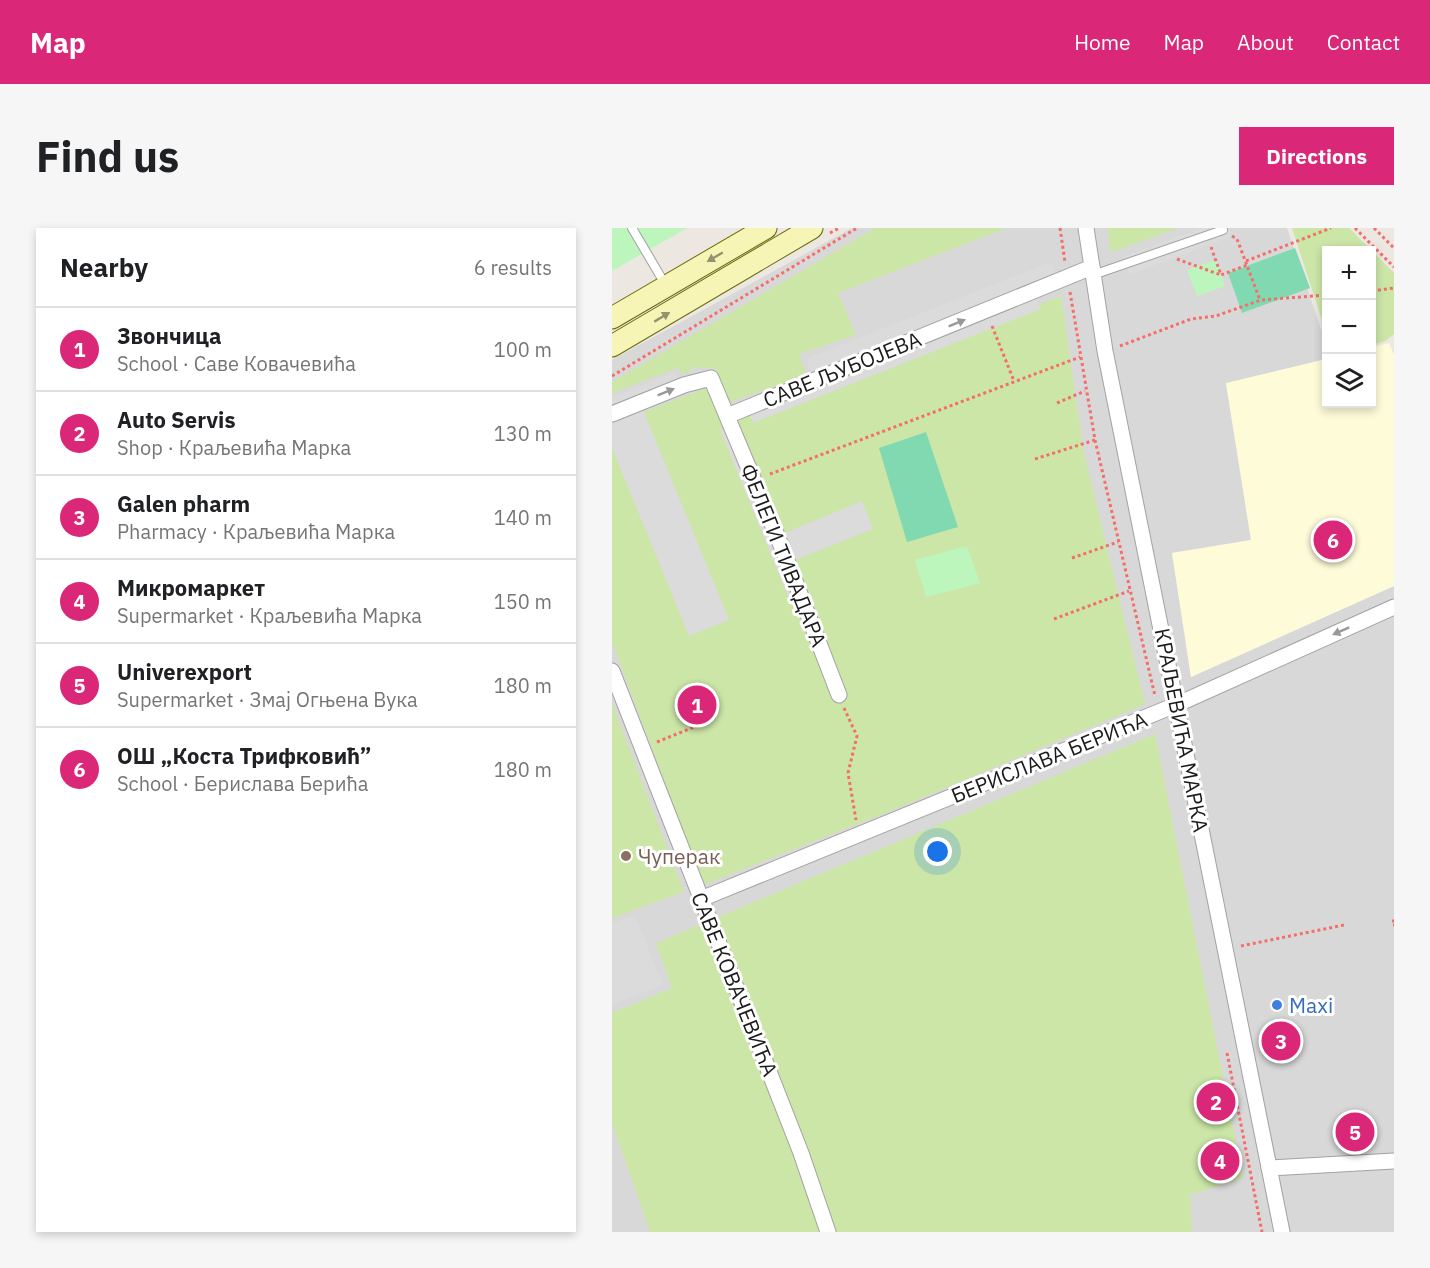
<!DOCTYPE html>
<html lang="en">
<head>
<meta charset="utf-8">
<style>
  :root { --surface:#fff; --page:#f6f6f6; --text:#202124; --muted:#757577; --line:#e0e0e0; --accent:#db2777 }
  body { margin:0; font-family:"IBM Plex Sans",sans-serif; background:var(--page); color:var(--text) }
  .controls { position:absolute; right:18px; top:18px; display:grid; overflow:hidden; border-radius:0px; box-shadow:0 3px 9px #0003 }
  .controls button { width:54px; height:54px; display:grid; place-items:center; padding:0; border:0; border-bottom:2px solid var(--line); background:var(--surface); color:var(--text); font:30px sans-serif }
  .you { position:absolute; left:326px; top:624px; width:21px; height:21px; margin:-15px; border:4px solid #fff; border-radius:50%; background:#1a73e8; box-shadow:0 0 0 9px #1a73e833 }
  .badge { display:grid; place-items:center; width:39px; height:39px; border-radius:50%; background:var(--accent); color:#fff; font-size:20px; font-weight:700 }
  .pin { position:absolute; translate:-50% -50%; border:3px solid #fff; box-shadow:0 2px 6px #0006 }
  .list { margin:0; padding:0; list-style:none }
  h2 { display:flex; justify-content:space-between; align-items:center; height:78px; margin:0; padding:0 24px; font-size:26px }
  h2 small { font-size:20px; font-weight:400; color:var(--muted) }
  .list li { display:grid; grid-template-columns:39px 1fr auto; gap:18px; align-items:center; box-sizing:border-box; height:84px; padding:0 24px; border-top:2px solid var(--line) }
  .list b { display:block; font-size:22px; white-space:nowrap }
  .list p { margin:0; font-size:20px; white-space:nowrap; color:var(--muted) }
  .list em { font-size:20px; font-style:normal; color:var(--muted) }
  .icon { flex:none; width:33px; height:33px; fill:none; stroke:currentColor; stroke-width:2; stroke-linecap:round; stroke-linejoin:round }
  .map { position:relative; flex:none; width:782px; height:1004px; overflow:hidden; border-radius:0px }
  header { display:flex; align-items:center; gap:36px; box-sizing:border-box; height:84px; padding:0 30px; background:var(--accent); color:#fff }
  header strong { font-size:28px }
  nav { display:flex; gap:33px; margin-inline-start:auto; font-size:21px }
  .intro { display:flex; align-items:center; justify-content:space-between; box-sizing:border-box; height:144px; padding:0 36px }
  h1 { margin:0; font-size:42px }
  .button { padding:15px 27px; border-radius:0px; background:var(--accent); color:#fff; font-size:21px; font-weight:700 }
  main { display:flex; gap:36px; padding:0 36px }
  aside { flex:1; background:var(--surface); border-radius:0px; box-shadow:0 3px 9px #0003 }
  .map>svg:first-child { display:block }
  .residential { fill:#d9d8d8 }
  .education { fill:#fdfbd8 }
  .grass { fill:#cbe6a7 }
  .park { fill:#bdf6bd }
  .pitch { fill:#80d9b0 }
  .parking { fill:#dbdbdb }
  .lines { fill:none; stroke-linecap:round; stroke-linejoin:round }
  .lane-casing { stroke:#a2a2a2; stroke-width:10 }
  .street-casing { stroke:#a2a2a2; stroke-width:17 }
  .secondary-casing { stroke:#686b09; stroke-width:23 }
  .path { stroke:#f46e6a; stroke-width:3; stroke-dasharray:3 3; stroke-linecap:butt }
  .lane { stroke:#fff; stroke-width:8 }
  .street { stroke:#fff; stroke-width:15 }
  .secondary { stroke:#f6f5b5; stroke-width:21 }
  .oneway { fill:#939370 }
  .oneway2 { fill:#989898 }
  .education-dot { fill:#8d6e63; stroke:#fff; stroke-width:2 }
  .shop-dot { fill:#3f7fe0; stroke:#fff; stroke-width:2 }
  .labels { text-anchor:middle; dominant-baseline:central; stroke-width:6; stroke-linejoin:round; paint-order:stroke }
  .street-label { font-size:21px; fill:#1b1b1b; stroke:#fff }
  .education-label { font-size:21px; fill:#785e54; stroke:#fff; text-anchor:start }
  .shop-label { font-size:21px; fill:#366cbe; stroke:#fff; text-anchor:start }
</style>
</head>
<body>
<header>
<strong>Map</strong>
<nav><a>Home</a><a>Map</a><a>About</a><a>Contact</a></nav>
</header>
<div class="intro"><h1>Find us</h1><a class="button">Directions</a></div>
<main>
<aside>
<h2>Nearby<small>6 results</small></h2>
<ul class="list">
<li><span class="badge">1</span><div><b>Звончица</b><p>School · Саве Ковачевића</p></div><em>100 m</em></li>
<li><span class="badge">2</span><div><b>Auto Servis</b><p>Shop · Краљевића Марка</p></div><em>130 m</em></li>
<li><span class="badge">3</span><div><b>Galen pharm</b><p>Pharmacy · Краљевића Марка</p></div><em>140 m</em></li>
<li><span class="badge">4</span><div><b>Микромаркет</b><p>Supermarket · Краљевића Марка</p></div><em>150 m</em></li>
<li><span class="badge">5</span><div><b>Univerexport</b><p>Supermarket · Змај Огњена Вука</p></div><em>180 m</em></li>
<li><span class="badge">6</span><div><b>ОШ „Коста Трифковић”</b><p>School · Берислава Берића</p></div><em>180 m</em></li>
</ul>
</aside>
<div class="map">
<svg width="782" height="1004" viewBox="0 0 782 1004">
  <rect width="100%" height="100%" fill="#ece7e1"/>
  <polygon class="residential" points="240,0 675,0 714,116 714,131 614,156 639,312 560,325 579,449 782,358 782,1004 0,1004 0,132"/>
  <polygon class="education" points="777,115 782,127 782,358 579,449 560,325 639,312 614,155 714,131 714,176 760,176 760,119"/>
  <g class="grass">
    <polygon points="263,0 395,0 226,65 244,107 187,126 194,147 118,174 104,141 84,139 71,147 66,140 0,165 0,154"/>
    <polygon points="496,0 566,0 498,25"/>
    <polygon points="680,0 737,0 782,45 782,106 773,113 760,117 760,22 714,22 714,104"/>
    <polygon points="449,68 472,225 533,476 274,585 91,657 0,414 0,196 94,160 110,195"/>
    <polygon points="0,475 72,664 0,690"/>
    <polygon points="543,506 631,950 578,967 580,1004 38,1004 0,895 0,785 60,760 44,715"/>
  </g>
  <g class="park">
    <polygon points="0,0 75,0 0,43"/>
    <polygon points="604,32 613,58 585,68 575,42"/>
    <polygon points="355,318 368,355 314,369 303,332"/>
  </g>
  <g class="pitch">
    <polygon points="683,20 698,60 630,85 616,45"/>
    <polygon points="314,204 346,299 295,314 267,220"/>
  </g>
  <g class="parking">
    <polygon points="589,0 617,0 620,8 517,47 511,29"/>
    <polygon points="439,34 445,49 200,147 194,131"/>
    <polygon points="423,68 429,81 141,195 136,182"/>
    <polygon points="63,144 70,162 30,179 117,392 77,408 0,220 0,170"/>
    <polygon points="125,195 170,306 250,273 261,301 181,333 194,364 177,371 108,202"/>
    <polygon points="23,687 51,757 0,777 0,696"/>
  </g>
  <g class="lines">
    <g class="lane-casing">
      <g id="lane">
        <polyline points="20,0 53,56"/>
        <polyline points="481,47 611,2 610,0"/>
      </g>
    </g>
    <g class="street-casing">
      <g id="street">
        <polyline points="474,0 493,123 670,1004"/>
        <polyline points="0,186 72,157 99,150 171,322 227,467"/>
        <polyline points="115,188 480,39"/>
        <polyline points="0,443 189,925 216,1004"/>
        <polyline points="89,671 566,476 782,379"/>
        <polyline points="657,940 782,933"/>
      </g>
    </g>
    <g class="secondary-casing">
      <g id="secondary">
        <polyline points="0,90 154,0"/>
        <polyline points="0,118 200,0"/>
      </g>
    </g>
    <g class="path">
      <polyline points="448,0 453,34"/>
      <polyline points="743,0 782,39"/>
      <polyline points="762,0 782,20"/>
      <polyline points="218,5 227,0"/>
      <polyline points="620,8 625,11 648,72"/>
      <polyline points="599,19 609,47 635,37"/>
      <polyline points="565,31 609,47"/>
      <polyline points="634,33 719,0"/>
      <polyline points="760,63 782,60"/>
      <polyline points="458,64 483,212 543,468"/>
      <polyline points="380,98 402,153"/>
      <polyline points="508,118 579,91 604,88 649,72 714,67"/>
      <polyline points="0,148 245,0"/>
      <polyline points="445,175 473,163"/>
      <polyline points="423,231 483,212"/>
      <polyline points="158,246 468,129"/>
      <polyline points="460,330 506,314"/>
      <polyline points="442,391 517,363"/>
      <polyline points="232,480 245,508 236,545 244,592"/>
      <polyline points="45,514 87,497"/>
      <polyline points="780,693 782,693"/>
      <polyline points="781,697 782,697"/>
      <polyline points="629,718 732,697"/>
      <polyline points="615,825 650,1004"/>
    </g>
    <use href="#lane" class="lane"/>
    <use href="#street" class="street"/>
    <use href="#secondary" class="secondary"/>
  </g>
  <defs><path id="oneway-solid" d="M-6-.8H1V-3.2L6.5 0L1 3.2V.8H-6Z" transform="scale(1.5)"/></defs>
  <g class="oneway">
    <use href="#oneway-solid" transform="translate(103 29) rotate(150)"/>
    <use href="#oneway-solid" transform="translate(50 89) rotate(-31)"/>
  </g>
  <g class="oneway2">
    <use href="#oneway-solid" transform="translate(345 95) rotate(-22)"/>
    <use href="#oneway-solid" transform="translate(54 164) rotate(-22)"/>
    <use href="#oneway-solid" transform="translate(729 403) rotate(156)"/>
  </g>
  <circle class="education-dot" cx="14" cy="628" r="6"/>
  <circle class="shop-dot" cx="665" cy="777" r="6"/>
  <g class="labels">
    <g class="street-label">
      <text transform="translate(230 141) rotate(-22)">САВЕ ЉУБОЈЕВА</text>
      <text transform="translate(172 327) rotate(68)">ФЕЛЕГИ ТИВАДАРА</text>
      <text transform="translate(570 502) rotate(79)">КРАЉЕВИЋА МАРКА</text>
      <text transform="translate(437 529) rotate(-22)">БЕРИСЛАВА БЕРИЋА</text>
      <text transform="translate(123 756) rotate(68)">САВЕ КОВАЧЕВИЋА</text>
    </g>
    <g class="education-label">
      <text x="26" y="628">Чуперак</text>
    </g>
    <g class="shop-label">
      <text x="677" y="777">Maxi</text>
    </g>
  </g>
</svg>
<div class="controls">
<button>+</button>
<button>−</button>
<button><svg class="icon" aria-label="layers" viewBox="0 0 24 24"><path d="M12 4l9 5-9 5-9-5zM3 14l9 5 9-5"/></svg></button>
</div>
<div class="you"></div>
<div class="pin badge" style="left:85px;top:477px">1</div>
<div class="pin badge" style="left:604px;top:874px">2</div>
<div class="pin badge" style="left:669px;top:813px">3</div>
<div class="pin badge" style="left:608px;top:933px">4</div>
<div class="pin badge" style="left:743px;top:904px">5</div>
<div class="pin badge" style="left:721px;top:312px">6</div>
</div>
</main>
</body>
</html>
